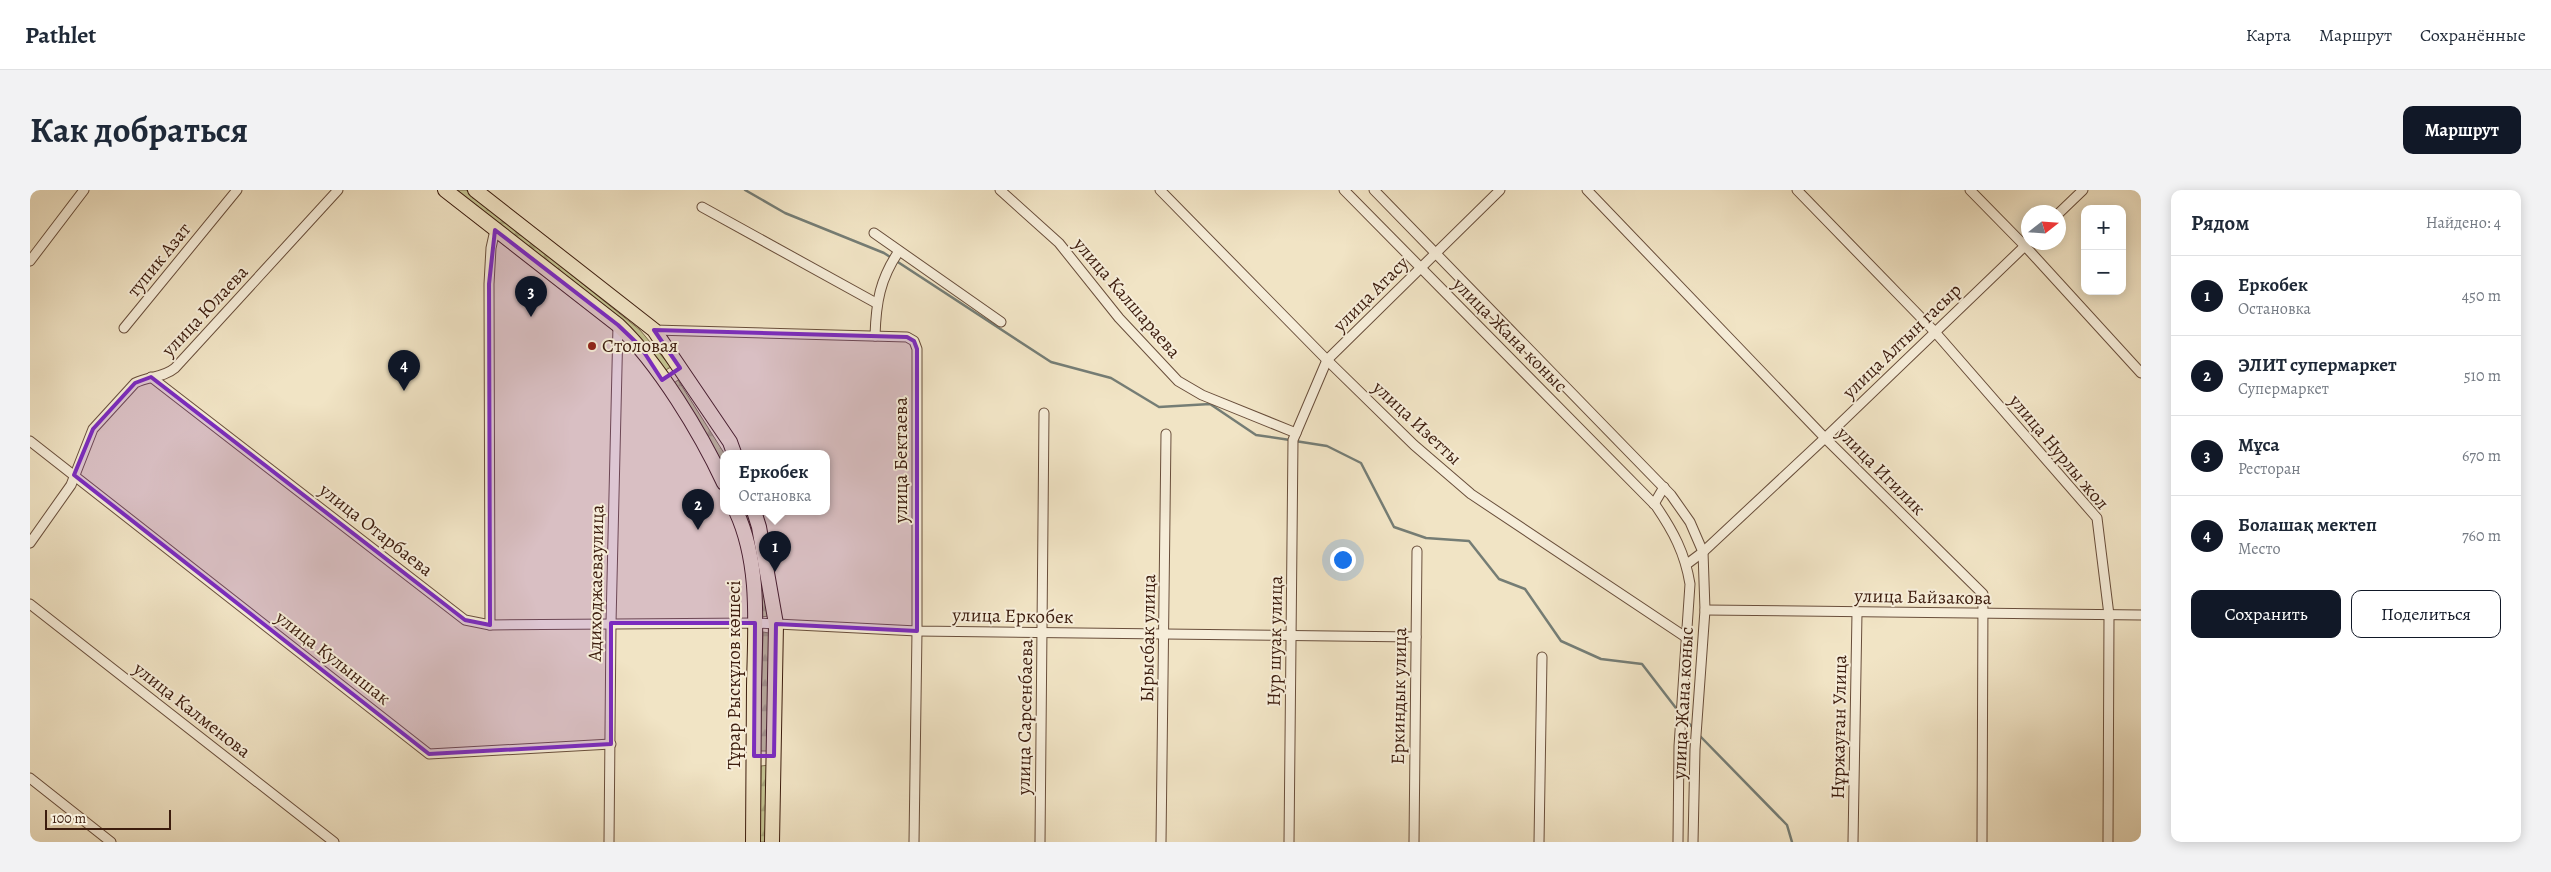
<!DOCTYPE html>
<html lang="ru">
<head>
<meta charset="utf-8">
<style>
  :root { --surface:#fff; --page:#f2f2f3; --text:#1f2937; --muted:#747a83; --line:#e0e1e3; --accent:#111827 }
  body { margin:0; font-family:Alegreya,serif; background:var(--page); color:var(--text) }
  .controls { position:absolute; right:15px; top:15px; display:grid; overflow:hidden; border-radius:10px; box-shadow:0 2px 12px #0003 }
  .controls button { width:45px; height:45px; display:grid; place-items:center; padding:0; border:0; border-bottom:1px solid var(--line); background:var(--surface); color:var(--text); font:25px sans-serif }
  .compass { position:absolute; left:1991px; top:15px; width:45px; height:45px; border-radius:50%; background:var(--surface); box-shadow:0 2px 12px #0003; rotate:73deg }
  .scale { position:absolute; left:15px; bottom:12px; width:126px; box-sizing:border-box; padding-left:5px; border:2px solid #3c1c0d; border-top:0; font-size:14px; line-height:18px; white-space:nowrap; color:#3c1c0d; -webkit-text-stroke:4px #f6edd9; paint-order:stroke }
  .you { position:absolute; left:1312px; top:369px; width:18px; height:18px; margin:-12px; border:4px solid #fff; border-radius:50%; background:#1a73e8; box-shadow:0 0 0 8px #1a73e833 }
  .badge { display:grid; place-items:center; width:32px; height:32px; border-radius:50%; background:var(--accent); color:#fff; font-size:16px; font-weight:700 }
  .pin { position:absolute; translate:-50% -41px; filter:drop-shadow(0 1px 2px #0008) }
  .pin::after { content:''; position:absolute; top:26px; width:18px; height:15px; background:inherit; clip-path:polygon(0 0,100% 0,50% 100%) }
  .popup { position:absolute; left:690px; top:260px; width:110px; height:65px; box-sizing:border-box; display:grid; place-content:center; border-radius:10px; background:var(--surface); filter:drop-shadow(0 1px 4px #0005); font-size:16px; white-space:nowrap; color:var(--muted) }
  .popup b { font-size:19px; color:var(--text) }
  .popup::after { content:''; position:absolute; left:50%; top:100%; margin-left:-10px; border:10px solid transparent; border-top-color:var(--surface) }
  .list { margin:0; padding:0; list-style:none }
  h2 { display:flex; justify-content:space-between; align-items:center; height:65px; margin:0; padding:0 20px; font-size:21px }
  h2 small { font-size:16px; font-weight:400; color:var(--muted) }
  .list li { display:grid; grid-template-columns:32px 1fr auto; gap:15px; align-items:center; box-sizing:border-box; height:80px; padding:0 20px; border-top:1px solid var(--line) }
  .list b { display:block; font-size:19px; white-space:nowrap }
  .list p { margin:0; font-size:16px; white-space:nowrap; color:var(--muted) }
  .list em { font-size:16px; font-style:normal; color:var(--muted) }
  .actions { display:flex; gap:10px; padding:15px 20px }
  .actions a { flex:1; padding:11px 0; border:1px solid var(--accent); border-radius:10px; text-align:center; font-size:18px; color:var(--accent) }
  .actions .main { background:var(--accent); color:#fff }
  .map { position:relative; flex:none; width:2111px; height:652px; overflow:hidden; border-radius:10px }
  header { display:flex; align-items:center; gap:30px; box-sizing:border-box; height:70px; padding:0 25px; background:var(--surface); border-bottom:1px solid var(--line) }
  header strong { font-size:24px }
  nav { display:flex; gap:28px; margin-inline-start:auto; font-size:18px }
  .intro { display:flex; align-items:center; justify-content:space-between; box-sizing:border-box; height:120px; padding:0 30px }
  h1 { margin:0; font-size:35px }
  .button { padding:12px 22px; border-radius:10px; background:var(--accent); color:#fff; font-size:18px; font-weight:700 }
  main { display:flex; gap:30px; padding:0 30px }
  aside { flex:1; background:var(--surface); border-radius:10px; box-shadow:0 2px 12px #0003 }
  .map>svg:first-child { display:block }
  .forest { fill:url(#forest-firs); stroke:#7f6f4e }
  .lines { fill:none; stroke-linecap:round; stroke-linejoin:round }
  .stream { stroke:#757d75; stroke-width:2.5 }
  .minor-casing { stroke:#694e3b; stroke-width:11 }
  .primary-casing { stroke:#3c1c0d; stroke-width:16 }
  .minor { stroke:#f6edd9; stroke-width:9 }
  .primary { stroke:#f1e4c5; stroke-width:14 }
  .marked { fill:#7b2cbf; fill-opacity:0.2; stroke:#7b2cbf; stroke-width:4; stroke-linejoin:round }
  .poi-dot { fill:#8f2418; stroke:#f6edd9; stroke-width:2 }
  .labels { text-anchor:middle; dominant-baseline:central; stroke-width:4; stroke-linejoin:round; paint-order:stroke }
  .street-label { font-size:19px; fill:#3c1c0d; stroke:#f6edd9 }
  .poi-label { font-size:19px; fill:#3c1c0d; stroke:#f6edd9; text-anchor:start }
</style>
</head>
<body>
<header>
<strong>Pathlet</strong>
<nav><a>Карта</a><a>Маршрут</a><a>Сохранённые</a></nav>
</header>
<div class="intro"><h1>Как добраться</h1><a class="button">Маршрут</a></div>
<main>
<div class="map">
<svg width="2111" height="652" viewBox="0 0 2111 652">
  <defs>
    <pattern id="forest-firs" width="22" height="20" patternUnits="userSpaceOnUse" patternTransform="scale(1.25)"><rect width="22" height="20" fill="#c2c290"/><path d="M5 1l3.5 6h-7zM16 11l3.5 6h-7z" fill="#a8a67b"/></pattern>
  </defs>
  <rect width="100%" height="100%" fill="#f1e4c5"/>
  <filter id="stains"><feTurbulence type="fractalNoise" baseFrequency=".004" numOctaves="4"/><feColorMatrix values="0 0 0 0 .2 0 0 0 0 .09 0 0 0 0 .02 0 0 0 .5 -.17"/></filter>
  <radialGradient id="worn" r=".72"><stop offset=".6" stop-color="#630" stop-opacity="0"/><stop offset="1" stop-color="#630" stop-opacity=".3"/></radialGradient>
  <g class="forest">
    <polygon points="426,0 436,0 610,140 641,177 634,181 607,144"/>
    <polygon points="648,190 694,263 694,276 644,193"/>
    <polygon points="713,321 718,321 724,339 739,426 731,427"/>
    <polygon points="733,442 739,443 738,561 730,561"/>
    <polygon points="739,575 738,652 730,652 731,576"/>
  </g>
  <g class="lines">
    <g class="stream">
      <polyline points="715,0 755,23 854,63 1021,172 1081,188 1129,217 1180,214 1226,245 1260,250"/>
      <polyline points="1265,251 1297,256 1331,273 1364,337 1396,348 1439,351 1469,389 1495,399 1531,451 1571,469 1612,474 1649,522"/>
      <polyline points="1654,528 1664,539"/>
      <polyline points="1669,545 1757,635 1762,652"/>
    </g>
    <g class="minor-casing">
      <g id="minor">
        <polyline points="970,0 1029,53 1089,128 1148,191 1172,205 1266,243"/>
        <polyline points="1130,0 1297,170 1384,255 1441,304 1657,448"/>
        <path d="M1314,0L1626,316C1643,341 1655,363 1660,394L1649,556L1648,652"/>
        <polyline points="1344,0 1641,305 1660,332 1673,362 1675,420 1665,559 1663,652"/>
        <polyline points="1557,0 1795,248 1953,404 1952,652"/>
        <polyline points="1767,0 1905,142 2067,328 2079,425 2078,652"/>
        <polyline points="1940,0 1995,56 2111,183"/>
        <polyline points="672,17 846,113"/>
        <polyline points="2028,24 2053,0"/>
        <polyline points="844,43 971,132"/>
        <polyline points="0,71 54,0"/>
        <polyline points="94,138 207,0"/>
        <polyline points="624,140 877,147 884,151 887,159 887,441 884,652"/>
        <path d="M845,146C846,112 850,89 869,61"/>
        <polyline points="121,187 435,430 460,435 725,433 887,441 1386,447"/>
        <polyline points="0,251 399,564 581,554"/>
        <polyline points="1624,314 1634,297"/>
        <path d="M0,353L41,295L63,239L105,193C119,186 133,188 145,178L308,0"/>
        <polyline points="1657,374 1673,362 1795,248 1999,52"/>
        <polyline points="0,414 304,652"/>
        <polyline points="1675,420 2111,425"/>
        <polyline points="460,435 459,94 461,58 465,40"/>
        <polyline points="0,588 81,652"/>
        <polyline points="579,652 581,433 588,135"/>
        <polyline points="1010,652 1014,223"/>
        <polyline points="1131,652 1136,244"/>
        <polyline points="1259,652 1263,250 1297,170 1470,0"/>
        <polyline points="1384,652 1387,361"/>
        <polyline points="1509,652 1512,467"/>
        <polyline points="1823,652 1827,423"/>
      </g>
    </g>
    <g class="primary-casing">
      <g id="primary">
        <path d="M415,0L588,135C629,174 670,242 694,293"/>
        <polyline points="445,0 624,140 700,252 704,263"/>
        <path d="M706,321C731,375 725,438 724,496C724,548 723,600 723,652"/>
        <polyline points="724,321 729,337 746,434 742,652"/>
      </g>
    </g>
    <use href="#minor" class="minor"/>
    <use href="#primary" class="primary"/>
  </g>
  <path class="marked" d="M465,40L588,135L610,156L632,190L650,178L624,140L877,147L884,151L887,159V441L746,434L744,566H724L725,433H581V554L399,564L44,285L63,239L105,193L121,187L435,430L460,435L459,94Z"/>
  <circle class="poi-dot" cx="562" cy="156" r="5"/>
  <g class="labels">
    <g class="street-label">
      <text transform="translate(129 70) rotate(-51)">тупик Азат</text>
      <text transform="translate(1341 104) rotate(-45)">улица Атасу</text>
      <text transform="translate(1097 108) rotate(49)">улица Калшараева</text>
      <text transform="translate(175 121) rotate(-47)">улица Юлаева</text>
      <text transform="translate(1480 145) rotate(45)">улица Жана коныс</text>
      <text transform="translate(1872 151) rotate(-44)">улица Алтын гасыр</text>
      <text transform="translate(1387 233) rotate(43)">улица Изетты</text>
      <text transform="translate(2029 262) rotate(50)">улица Нурлы жол</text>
      <text transform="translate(871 270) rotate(-90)">улица Бектаева</text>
      <text transform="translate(1851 281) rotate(45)">улица Игилик</text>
      <text transform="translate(346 340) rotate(38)">улица Отарбаева</text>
      <text transform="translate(566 393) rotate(-89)">Адиходжаеваулица</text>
      <text transform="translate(1893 407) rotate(1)">улица Байзакова</text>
      <text transform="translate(983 426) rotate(1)">улица Еркобек</text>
      <text transform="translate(1118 448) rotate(-89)">Ырысбак улица</text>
      <text transform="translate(1245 451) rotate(-89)">Нур шуак улица</text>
      <text transform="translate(303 468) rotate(38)">улица Кулыншак</text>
      <text transform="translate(704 485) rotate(-90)">Тұрар Рыскұлов көшесі</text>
      <text transform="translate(1369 506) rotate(-89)">Еркиндык улица</text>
      <text transform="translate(1653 513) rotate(-87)">улица Жана коныс</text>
      <text transform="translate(162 520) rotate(38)">улица Калменова</text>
      <text transform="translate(995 527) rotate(-89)">улица Сарсенбаева</text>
      <text transform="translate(1809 537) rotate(-89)">Нұржауған Улица</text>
    </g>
    <g class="poi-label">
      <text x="572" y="156">Столовая</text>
    </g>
  </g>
  <rect width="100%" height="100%" filter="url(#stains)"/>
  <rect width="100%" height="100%" fill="url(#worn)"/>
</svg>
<div class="controls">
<button>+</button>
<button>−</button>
</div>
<svg class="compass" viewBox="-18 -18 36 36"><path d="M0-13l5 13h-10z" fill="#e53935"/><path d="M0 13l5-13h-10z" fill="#747a83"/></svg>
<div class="scale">100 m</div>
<div class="you"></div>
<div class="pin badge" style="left:745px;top:382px">1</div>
<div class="popup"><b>Еркобек</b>Остановка</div>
<div class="pin badge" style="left:668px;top:340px">2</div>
<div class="pin badge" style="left:501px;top:127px">3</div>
<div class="pin badge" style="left:374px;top:201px">4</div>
</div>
<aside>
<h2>Рядом<small>Найдено: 4</small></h2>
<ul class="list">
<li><span class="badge">1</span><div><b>Еркобек</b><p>Остановка</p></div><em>450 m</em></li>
<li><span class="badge">2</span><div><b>ЭЛИТ супермаркет</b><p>Супермаркет</p></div><em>510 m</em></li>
<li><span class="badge">3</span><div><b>Мұса</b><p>Ресторан</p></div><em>670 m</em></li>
<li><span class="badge">4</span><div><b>Болашақ мектеп</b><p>Место</p></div><em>760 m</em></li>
</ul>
<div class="actions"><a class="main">Сохранить</a><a>Поделиться</a></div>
</aside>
</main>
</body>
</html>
